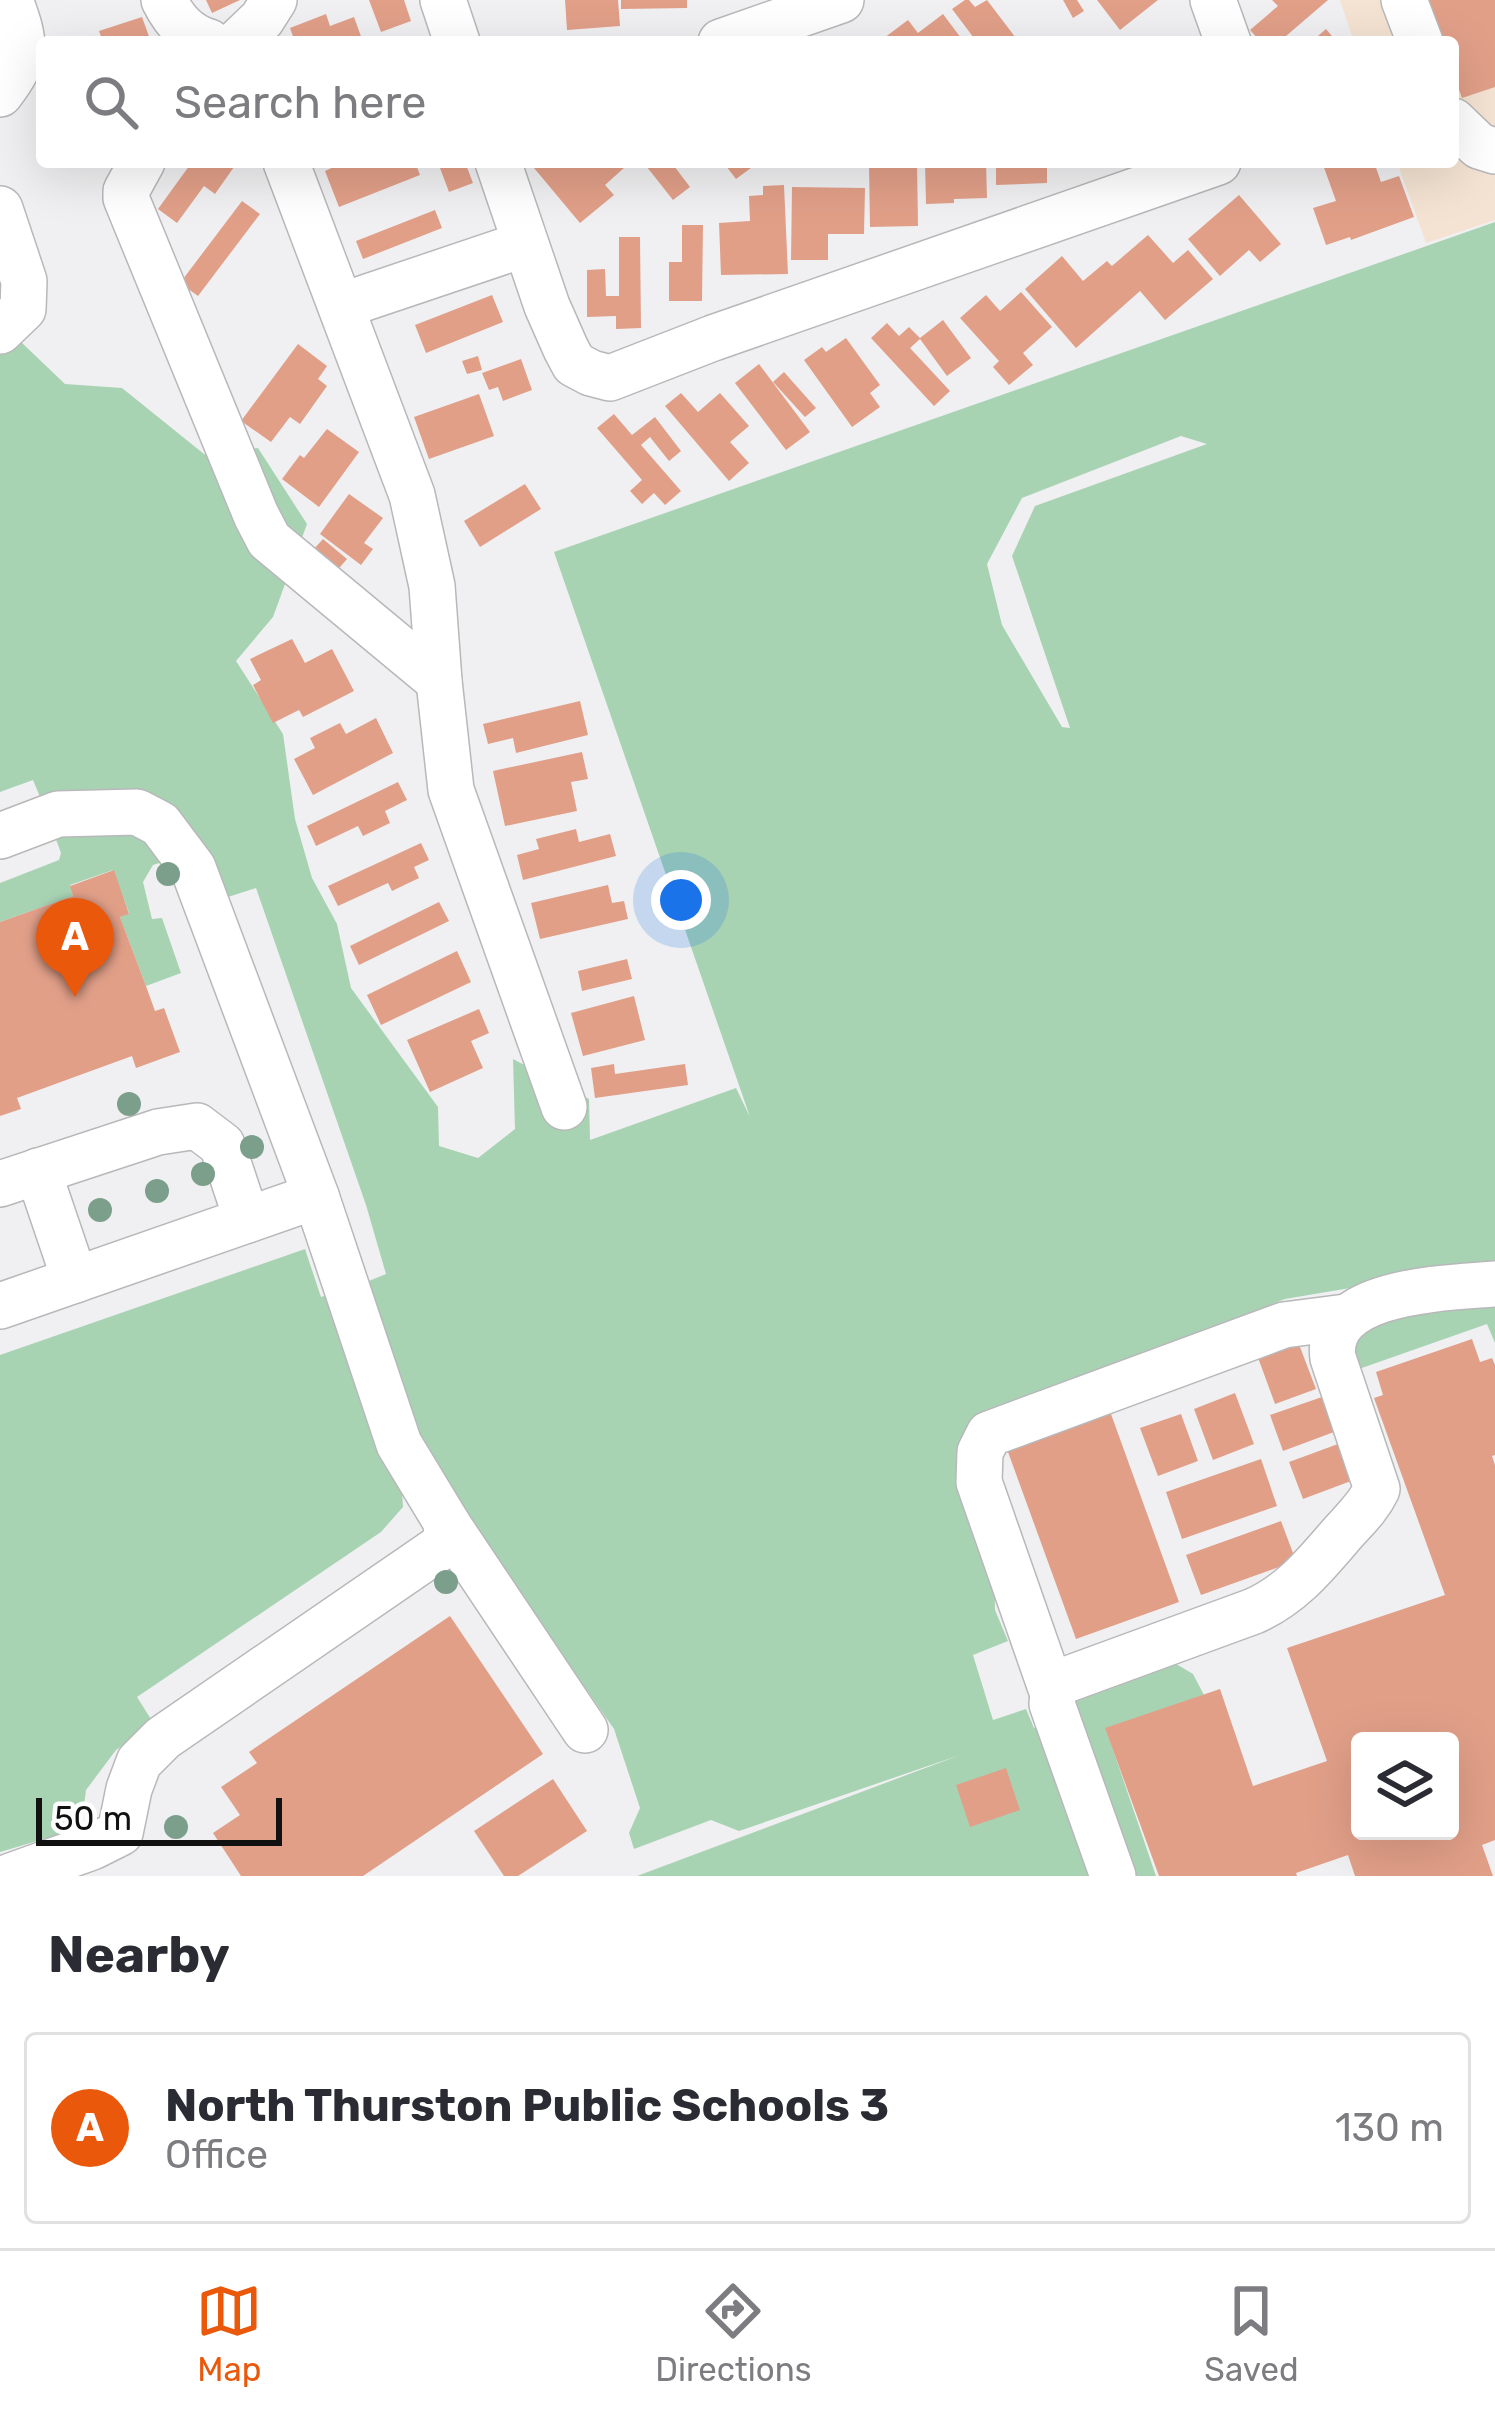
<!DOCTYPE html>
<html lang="en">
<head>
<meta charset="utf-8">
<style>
  :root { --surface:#fff; --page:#f2f2f3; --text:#2b2b33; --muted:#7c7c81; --line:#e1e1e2; --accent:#ea580c }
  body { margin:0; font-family:Rubik,sans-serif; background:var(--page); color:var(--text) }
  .controls { position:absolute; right:36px; bottom:36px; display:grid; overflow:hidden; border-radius:12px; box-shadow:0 12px 48px #0002 }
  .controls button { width:108px; height:108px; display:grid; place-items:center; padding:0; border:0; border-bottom:3px solid var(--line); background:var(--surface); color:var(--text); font:60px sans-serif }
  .scale { position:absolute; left:36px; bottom:30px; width:246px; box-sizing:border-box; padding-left:12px; border:6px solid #111; border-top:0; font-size:33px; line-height:42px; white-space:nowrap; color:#111; -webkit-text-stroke:9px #fff; paint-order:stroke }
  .you { position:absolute; left:681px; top:900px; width:42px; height:42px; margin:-30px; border:9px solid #fff; border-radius:50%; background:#1a73e8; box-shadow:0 0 0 18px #1a73e833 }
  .badge { display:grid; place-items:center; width:78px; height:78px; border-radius:50%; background:var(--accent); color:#fff; font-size:39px; font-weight:700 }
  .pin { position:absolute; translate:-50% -99px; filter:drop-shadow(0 3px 6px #0008) }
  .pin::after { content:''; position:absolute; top:63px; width:42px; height:36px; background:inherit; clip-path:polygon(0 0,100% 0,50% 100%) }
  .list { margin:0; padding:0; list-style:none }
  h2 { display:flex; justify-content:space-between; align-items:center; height:156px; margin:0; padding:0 48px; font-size:51px }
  h2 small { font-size:39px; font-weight:400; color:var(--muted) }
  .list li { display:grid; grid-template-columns:78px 1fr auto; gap:36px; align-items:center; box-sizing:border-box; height:192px; margin:0 24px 24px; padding:0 24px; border:3px solid var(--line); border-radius:12px }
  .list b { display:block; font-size:45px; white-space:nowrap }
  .list p { margin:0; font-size:39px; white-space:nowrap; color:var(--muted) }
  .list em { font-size:39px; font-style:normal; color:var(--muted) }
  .icon { flex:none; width:66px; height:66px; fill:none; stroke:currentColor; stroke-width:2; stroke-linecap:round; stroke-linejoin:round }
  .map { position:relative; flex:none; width:1495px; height:1876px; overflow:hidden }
  .search { position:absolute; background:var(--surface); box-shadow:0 12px 48px #0002; left:36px; right:36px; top:36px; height:132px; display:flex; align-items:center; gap:30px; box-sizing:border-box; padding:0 42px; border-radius:12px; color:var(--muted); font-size:45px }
  .sheet { height:372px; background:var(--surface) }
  nav { display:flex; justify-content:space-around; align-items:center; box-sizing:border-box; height:168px; border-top:3px solid var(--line); background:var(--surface); font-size:33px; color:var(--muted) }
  nav a { display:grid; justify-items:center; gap:6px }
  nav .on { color:var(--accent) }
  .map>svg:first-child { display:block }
  .commercial { fill:#f4e3d2 }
  .green { fill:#a8d3b3; fill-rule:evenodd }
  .building { fill:#e19f88; fill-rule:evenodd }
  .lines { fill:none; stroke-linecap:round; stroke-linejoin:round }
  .minor-casing { stroke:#b8b8ba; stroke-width:48 }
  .minor { stroke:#fff; stroke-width:45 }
  .tree { fill:#7b9f8a }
</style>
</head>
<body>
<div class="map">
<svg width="1495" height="1876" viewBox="0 0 1495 1876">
  <rect width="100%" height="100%" fill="#f0f0f2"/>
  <polygon class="commercial" points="1340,0 1495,0 1495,220 1426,243 1397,162 1453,162 1453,42 1354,42"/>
  <g class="green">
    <path d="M1495,222V1343L1487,1324L1339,1376L1362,1309L1350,1288L1285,1299L1212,1328L1195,1348L991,1418L995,1610L1008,1641L973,1655L993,1720L1026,1709L1034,1728L1056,1720L1052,1704L1151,1649L1193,1674L1204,1695L1106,1729L1156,1876H637L960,1755L739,1831L711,1820L634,1849L629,1833L640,1808L614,1729L457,1505L418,1435L359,1285L386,1274L366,1205L256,888L228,897L200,843L145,796L118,789L40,797L33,780L0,792V348L21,342L65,384L122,388L204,454L258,448L307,524L273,617L236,661L283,734L295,819L312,878L337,924L351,988L438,1107L439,1146L478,1158L515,1129L513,1059L589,1099L590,1140L736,1088L750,1117L554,552ZM1181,436L1207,444L1035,506L1012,556L1070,728L1062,727L1002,625L987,564L1022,498Z"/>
    <polygon points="110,824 145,837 166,861 153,865 143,882 152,919 162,918 181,973 146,986 120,917 129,913 113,870 70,885 73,896 0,922 0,883 59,860 61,853 54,834"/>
    <polygon points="305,1249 321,1297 347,1288 399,1444 403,1507 381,1532 137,1697 154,1724 116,1750 86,1790 81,1828 0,1852 0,1355"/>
  </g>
  <g class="building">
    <polygon points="206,0 240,0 212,13"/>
    <polygon points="369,0 404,0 411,21 381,32"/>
    <polygon points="565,0 618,0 620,26 567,30"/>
    <polygon points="621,0 687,0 687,8 621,9"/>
    <polygon points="965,0 969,0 975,7 987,0 1019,42 977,42 952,9"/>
    <polygon points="1063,0 1077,0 1084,11 1073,18"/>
    <polygon points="1097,0 1158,0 1120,30"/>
    <polygon points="1272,0 1328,0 1279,42 1261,42 1250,30 1278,6"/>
    <polygon points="1427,0 1495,0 1495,87 1462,98 1453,73 1453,42 1442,42"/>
    <polygon points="326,14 330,26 354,17 363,42 295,42 290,28"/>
    <polygon points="943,14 964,42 888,42 884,38 908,20 918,33"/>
    <polygon points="142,17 151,42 103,42 99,31"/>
    <polygon points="1326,29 1337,42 1311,42"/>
    <polygon points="192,162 227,162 234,167 215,194 204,186 177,223 158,209"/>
    <polygon points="337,162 415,162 420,175 339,207 325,171 338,165"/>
    <polygon points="454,162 465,162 473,183 449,192 440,168"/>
    <polygon points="529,162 621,162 625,167 605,185 614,195 580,223"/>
    <polygon points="643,162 671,162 690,187 673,200"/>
    <polygon points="723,162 759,162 736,179"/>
    <polygon points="886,162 917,162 918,226 870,227 869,164"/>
    <polygon points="925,162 986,162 987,198 954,199 954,203 926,204"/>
    <polygon points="996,162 1047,162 1047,183 996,185"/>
    <polygon points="1322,162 1374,162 1381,182 1399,176 1414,217 1351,240 1350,237 1326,245 1313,208 1336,201"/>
    <polygon points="784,185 788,274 721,275 719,223 750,221 749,196 763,195 763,186"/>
    <polygon points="792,187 865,188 864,234 828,234 828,260 791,260"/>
    <polygon points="1239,195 1281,244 1260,262 1249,250 1220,276 1188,239"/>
    <polygon points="242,201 260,214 198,296 180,283"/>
    <polygon points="435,210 442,228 363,259 356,241"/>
    <polygon points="682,225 703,225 702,301 669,301 669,262 682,262"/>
    <polygon points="1148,235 1173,263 1188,250 1213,279 1165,320 1140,291 1076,348 1025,289 1062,256 1083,281 1107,261 1112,266"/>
    <polygon points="619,237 640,237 641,328 616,329 616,316 587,317 587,270 605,269 606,296 619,296"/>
    <polygon points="1021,292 1052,327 1023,353 1033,365 1009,385 993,367 999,361 960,318 986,295 1000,311"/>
    <polygon points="492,295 503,322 426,353 415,325"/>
    <polygon points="943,320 971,358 947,376 920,339 910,348 950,391 934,406 871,338 887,323 899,336 909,327 920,338"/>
    <polygon points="846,338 880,385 870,393 880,407 852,427 804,360 822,347 826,352"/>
    <polygon points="298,344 327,366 318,379 327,386 300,424 290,417 271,442 241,421"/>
    <polygon points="478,356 482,370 467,374 462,361"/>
    <polygon points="521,359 532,390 503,401 498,387 489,390 482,373"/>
    <polygon points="759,364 810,432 786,450 735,383"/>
    <polygon points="784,372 816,408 805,417 773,382"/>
    <polygon points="681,393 698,412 720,393 749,426 730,442 749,463 729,481 665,406"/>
    <polygon points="479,394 494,436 429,459 414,417"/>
    <polygon points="614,414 632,435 655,417 681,451 669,461 650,437 641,445 681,491 665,505 654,493 642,504 630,491 642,480 597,428"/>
    <polygon points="327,429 359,452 319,507 282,479 300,455 304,458"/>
    <polygon points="525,484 541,509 480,547 464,521"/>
    <polygon points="349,494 383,518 364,543 373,549 361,565 320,534"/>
    <polygon points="323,539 347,559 328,581 304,560"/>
    <polygon points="292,639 305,663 332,649 354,691 303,717 299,710 273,723 253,685 261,680 250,659"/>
    <polygon points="580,701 588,735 516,753 513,738 488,744 483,724"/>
    <polygon points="376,718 393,753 313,795 294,759 315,748 310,738 340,723 346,734"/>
    <polygon points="582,752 588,779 571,782 577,811 505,826 493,771"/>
    <polygon points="398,782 407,800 385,811 390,823 363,836 358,826 316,846 307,826"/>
    <polygon points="576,829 579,842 610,834 616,856 523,880 517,855 539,849 536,839"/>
    <polygon points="421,843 429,860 414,867 419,878 392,891 388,883 338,906 328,886"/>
    <polygon points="114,870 129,914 120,917 146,986 155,1011 164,1008 180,1052 136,1068 132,1056 17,1098 21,1109 0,1116 0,922 73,896 70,886"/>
    <polygon points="608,885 612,903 624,901 628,919 540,939 531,903"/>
    <polygon points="439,902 449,921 359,965 350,946"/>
    <polygon points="457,951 471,982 381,1025 367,995"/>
    <polygon points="627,959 632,979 582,991 578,971"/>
    <polygon points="634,996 645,1040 583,1056 571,1013"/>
    <polygon points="479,1009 489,1033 471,1041 483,1068 430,1092 407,1040"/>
    <polygon points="614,1064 615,1074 685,1064 688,1085 595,1098 591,1068"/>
    <polygon points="1297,1339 1316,1389 1275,1404 1257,1355"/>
    <path d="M1472,1339L1480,1362L1492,1358L1495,1365V1455L1492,1456L1495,1465V1840L1482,1845L1493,1876H1355L1348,1855L1296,1873L1297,1876H1159L1105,1728L1220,1689L1253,1786L1327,1761L1287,1648L1445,1595L1374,1398L1383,1395L1376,1372ZM1360,1741H1450V1831H1360Z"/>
    <polygon points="1235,1393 1254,1444 1213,1460 1194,1409"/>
    <polygon points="1322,1397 1334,1432 1283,1451 1270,1415"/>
    <polygon points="1107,1403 1179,1602 1076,1639 1004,1441"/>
    <polygon points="1181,1414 1198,1461 1158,1476 1140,1428"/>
    <polygon points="1338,1444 1351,1481 1303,1499 1289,1462"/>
    <polygon points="1261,1459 1277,1506 1182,1539 1166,1492"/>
    <polygon points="1281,1521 1296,1561 1201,1595 1186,1555"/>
    <polygon points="450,1616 543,1754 363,1876 241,1876 213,1833 240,1815 221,1787 257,1763 249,1752"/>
    <polygon points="1006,1768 1020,1810 970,1827 956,1785"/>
    <polygon points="553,1779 587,1831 518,1876 504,1876 474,1831"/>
  </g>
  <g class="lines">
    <g class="minor-casing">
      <g id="minor">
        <path d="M164,0C174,20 187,36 209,42"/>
        <polyline points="443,0 457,42"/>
        <polyline points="1213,0 1228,42"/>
        <polyline points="1404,0 1420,42"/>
        <polyline points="238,42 262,19 274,0"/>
        <polyline points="721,42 841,0"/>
        <path d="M0,94C29,57 26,43 10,0"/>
        <polyline points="1453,121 1479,146 1495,151"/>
        <polyline points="142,162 126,191 126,198 256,515 269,540 439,681"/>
        <polyline points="286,162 412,495 432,586 439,681 451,790 564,1107"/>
        <polyline points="498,162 547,306 566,349 574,364 591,373 610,378 713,338 1218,162"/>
        <polyline points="0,209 24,281 23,309 0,331"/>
        <polyline points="341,306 525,244"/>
        <polyline points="0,836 58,814 137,812 160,824 193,868 316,1196 0,1306"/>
        <polyline points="38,1171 75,1280"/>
        <polyline points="0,1184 158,1132 197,1126 222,1145 247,1220"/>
        <polyline points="448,1525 585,1730"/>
        <polyline points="1053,1694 979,1482 980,1452 989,1434 1284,1325 1346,1317"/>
        <polyline points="11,1876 92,1847 120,1833 129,1789 139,1762 163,1738 444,1545 448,1525 399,1444 316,1196"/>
        <path d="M1113,1876L1052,1704L1053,1694L1060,1682L1254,1611C1292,1594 1315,1565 1341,1535C1354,1520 1368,1508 1377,1489L1333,1358C1323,1289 1449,1288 1495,1284"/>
      </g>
    </g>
    <use href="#minor" class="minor"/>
  </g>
  <g class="tree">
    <circle cx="168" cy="874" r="12"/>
    <circle cx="129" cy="1104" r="12"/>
    <circle cx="252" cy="1147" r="12"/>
    <circle cx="203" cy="1174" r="12"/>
    <circle cx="157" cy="1191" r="12"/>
    <circle cx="100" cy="1210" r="12"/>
    <circle cx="446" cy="1582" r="12"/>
    <circle cx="176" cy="1827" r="12"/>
  </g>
</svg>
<div class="controls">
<button><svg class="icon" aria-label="layers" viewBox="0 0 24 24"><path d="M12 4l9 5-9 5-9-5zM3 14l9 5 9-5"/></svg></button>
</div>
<div class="scale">50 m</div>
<div class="you"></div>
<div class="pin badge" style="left:75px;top:997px">A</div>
<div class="search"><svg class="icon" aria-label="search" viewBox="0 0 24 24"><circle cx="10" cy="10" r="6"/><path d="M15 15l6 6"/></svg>Search here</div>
</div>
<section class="sheet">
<h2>Nearby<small></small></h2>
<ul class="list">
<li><span class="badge">A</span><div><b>North Thurston Public Schools 3</b><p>Office</p></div><em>130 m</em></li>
</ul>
</section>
<nav>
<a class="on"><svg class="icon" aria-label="map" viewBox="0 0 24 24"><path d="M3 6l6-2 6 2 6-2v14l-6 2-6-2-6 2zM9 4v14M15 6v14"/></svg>Map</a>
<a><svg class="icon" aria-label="directions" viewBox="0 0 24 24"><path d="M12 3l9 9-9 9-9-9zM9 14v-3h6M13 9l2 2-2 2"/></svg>Directions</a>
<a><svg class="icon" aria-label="saved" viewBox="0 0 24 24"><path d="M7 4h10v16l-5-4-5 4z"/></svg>Saved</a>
</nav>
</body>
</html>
